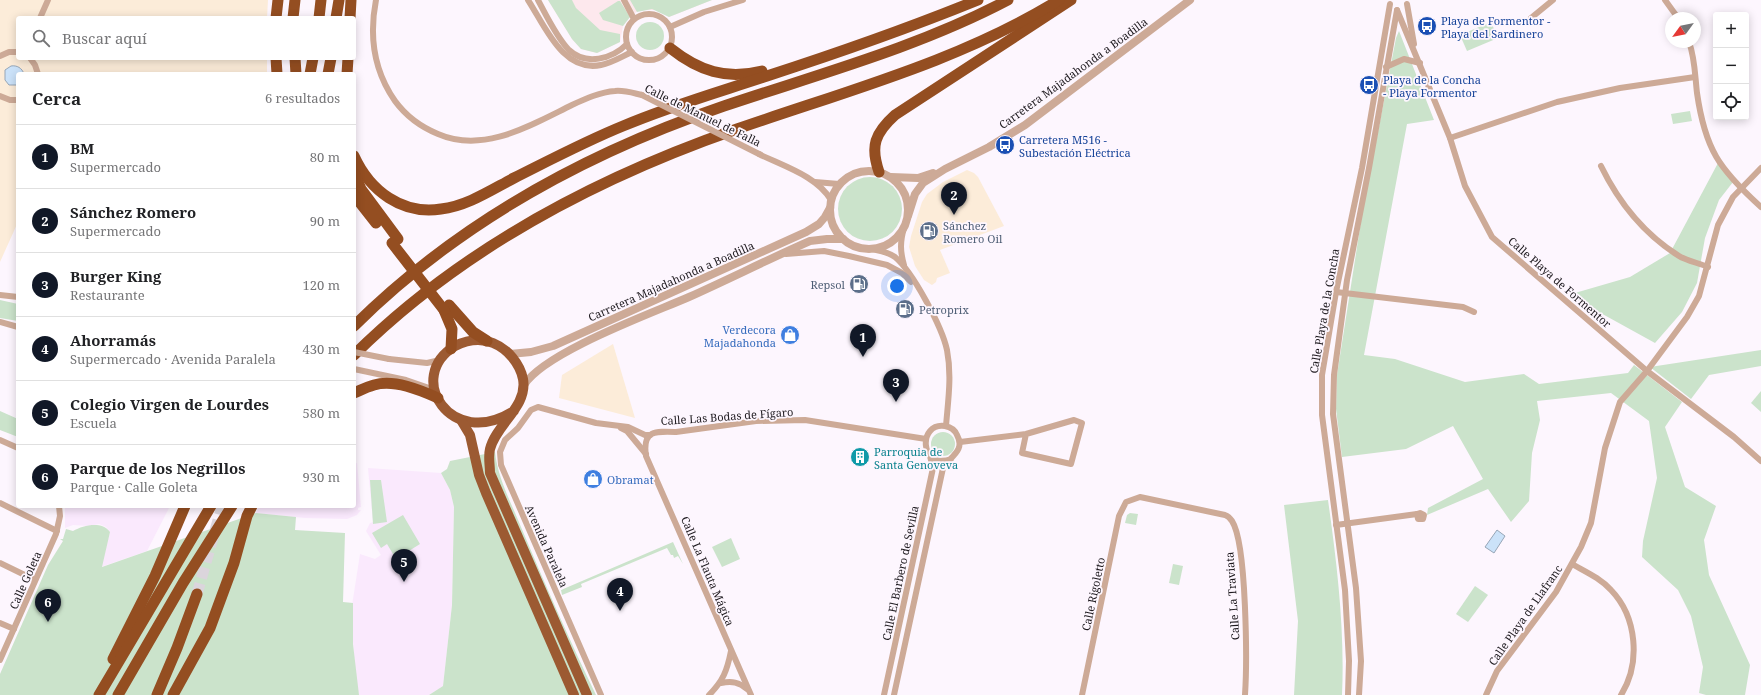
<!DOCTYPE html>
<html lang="es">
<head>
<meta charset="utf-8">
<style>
  :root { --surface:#fff; --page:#f6f6f6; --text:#202124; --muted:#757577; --line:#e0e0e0; --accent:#111827 }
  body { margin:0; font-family:"Noto Serif",serif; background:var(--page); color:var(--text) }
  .controls { position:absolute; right:12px; top:12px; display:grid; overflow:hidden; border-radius:4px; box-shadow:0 2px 10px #0003 }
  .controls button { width:36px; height:36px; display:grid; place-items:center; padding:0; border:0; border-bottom:1px solid var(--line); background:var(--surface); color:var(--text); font:20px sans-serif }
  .compass { position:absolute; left:1665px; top:12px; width:36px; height:36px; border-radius:50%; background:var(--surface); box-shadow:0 2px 10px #0003; rotate:237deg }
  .you { position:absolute; left:897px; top:286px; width:14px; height:14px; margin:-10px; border:3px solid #fff; border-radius:50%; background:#1a73e8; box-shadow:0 0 0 6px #1a73e833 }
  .badge { display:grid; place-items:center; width:26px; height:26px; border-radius:50%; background:var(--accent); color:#fff; font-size:13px; font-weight:700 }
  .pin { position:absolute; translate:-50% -33px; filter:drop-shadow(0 1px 2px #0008) }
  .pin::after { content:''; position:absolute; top:21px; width:14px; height:12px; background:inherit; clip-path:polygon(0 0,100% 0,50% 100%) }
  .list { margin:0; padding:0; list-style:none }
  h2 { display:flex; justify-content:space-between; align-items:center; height:52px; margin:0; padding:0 16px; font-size:17px }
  h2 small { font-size:13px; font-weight:400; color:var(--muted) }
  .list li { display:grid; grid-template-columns:26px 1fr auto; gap:12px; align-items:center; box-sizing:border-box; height:64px; padding:0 16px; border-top:1px solid var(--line) }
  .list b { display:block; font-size:15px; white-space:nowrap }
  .list p { margin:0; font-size:13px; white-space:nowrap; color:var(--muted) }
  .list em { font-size:13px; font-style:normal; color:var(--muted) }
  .icon { flex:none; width:22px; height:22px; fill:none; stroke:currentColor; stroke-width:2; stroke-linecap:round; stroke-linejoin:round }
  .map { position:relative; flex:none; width:1761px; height:695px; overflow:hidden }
  .search { position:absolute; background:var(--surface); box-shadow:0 2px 10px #0003; left:16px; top:16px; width:340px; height:44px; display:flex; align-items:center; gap:10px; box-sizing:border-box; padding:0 14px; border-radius:4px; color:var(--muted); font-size:15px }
  .panel { position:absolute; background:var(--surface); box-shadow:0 2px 10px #0003; left:16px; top:72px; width:340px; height:436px; border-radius:4px }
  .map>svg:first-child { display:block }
  .commercial { fill:#fcecd9 }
  .built { fill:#fae9fd }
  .medical { fill:#fde8ed }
  .green { fill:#cbe3cb }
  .water { fill:#cbe2f9; stroke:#97a6b7 }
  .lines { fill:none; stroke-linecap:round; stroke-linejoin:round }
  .motorway-tunnel { stroke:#dbd5dc; stroke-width:11; stroke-dasharray:11 5.5; stroke-linecap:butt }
  .minor { stroke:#cdaa97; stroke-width:6 }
  .tertiary { stroke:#cdaa97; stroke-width:8 }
  .trunk { stroke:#9c5a32; stroke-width:10 }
  .motorway { stroke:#944e21; stroke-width:11 }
  .minor-bridge { stroke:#cdaa97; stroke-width:6 }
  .motorway-bridge { stroke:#944e21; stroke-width:11 }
  .labels { text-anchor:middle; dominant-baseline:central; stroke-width:3.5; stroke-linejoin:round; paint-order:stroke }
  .transit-label { font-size:11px; fill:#164399; stroke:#fdf6fe; text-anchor:start }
  .street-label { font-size:11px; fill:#1d191e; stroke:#fdf6fe }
  .service-label { font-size:11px; fill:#4e5e75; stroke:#fdf6fe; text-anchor:start }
  .shop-label { font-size:11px; fill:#366cbe; stroke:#fdf6fe; text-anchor:end }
  .culture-label { font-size:11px; fill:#0d838f; stroke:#fdf6fe; text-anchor:start }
</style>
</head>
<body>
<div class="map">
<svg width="1761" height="695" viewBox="0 0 1761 695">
  <rect width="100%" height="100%" fill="#fdf6fe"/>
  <g class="commercial">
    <polygon points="0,0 268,0 267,18 18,18 18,58 267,58 267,74 18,74 18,222 0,262"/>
    <polygon points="967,170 974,173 978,177 1004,226 940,250 950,273 937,278 936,282 932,285 924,280 915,266 909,247 911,236 922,202 927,194 943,182"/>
    <polygon points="613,344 635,418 559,398 562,375"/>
  </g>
  <g class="built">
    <polygon points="357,463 361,507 358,508 358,510 361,510 357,515 347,519 305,518 256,513 259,506 354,506 354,464"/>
    <polygon points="368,468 441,473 450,490 454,507 452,605 443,686 429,695 359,695 356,685 351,612 360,554 375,559 381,555 366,531 370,523 373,522"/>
    <polygon points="65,506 170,506 147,551 101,567 110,532 106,527 99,524 89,526 73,525 65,528"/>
  </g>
  <polygon class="medical" points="548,0 712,0 669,17 656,10 639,10 630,17 623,26 620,42 597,53 581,49 572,39"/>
  <g class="green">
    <polygon points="548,0 572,0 576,8 600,30 620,34 620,42 597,53 581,49 572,39"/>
    <polygon points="630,0 712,0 669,17 652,9 637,12"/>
    <polygon points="618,1 620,1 630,17 623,26 603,20 599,13"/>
    <polygon points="1491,22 1498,38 1467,51 1460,35"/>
    <circle cx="650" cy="36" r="14"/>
    <polygon points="1399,31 1434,120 1407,124 1364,355 1395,359 1465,382 1524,374 1539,384 1628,373 1634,365 1682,402 1665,427 1685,487 1716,506 1704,540 1709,575 1750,665 1745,695 1706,695 1699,693 1703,667 1691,616 1678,590 1642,557 1643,541 1657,478 1649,421 1611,393 1537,401 1540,420 1532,453 1529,501 1511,522 1488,489 1427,515 1428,508 1483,479 1453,426 1406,449 1342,457 1336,409 1337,375 1362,215 1396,38"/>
    <polygon points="1690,111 1692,121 1673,124 1671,114"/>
    <polygon points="1718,163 1733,182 1719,200 1705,238 1697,283 1682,312 1655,343 1568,295 1630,277 1670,253"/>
    <circle cx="870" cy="209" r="32"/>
    <polygon points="0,300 18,304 18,321 0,318"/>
    <polygon points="1761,350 1761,366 1709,375 1691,399 1650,367"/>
    <polygon points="1761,391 1761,412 1751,403"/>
    <polygon points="0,411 18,419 18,437 0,430"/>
    <circle cx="943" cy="444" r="12"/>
    <path d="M495,452C498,479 511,502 521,527C545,584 569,639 596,695H429L443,686L452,605L454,507L450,490L441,473L447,469L450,461Z"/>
    <polygon points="370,480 381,480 387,522 373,524"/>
    <path d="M1328,500C1337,564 1345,630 1342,695H1294L1298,621L1284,505Z"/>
    <path d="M256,513L296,517L295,530L345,533L343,602L353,603V644L359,695H0V674L48,565L63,541L60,539H63L66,529L73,531C84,525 102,521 110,532L102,567Z"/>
    <polygon points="1130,513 1138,514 1136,525 1125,523 1127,515"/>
    <polygon points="403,515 420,544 396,559 387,544 381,548 372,533"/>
    <polygon points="731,538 740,559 722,567 712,547"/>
    <polygon points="673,542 683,564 678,556 674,558 673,555 671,555 667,548 581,584 582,587 562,595 561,590"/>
    <polygon points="1173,564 1183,566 1179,585 1169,583"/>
    <polygon points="1475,586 1488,595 1468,622 1456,614"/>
  </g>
  <g class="water">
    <path d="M11,66C17,65 22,68 24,74H18V85H9L5,80V70Z"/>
    <polygon points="1497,530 1505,536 1494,553 1485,547"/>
  </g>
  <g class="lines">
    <polyline class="motorway-tunnel" points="197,594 222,506"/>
    <g class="minor">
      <path d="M376,0C369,36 374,71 395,101C406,116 421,127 438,134C484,154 531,125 572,105C585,99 600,92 615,91C624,90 633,93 642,95"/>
      <path d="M528,0C545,26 563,73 601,65C612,63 621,57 632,52"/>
      <path d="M538,0C546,15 557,38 569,50C586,66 612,59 627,44"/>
      <polyline points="624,0 634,19"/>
      <polyline points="1665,0 1678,18"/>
      <polyline points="1407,4 1414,44"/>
      <polyline points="1397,10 1450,138 1465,186 1492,237 1647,371 1734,437 1761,461"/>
      <circle cx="649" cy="37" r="23"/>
      <polyline points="40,18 48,0"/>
      <polyline points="1531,18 1553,0"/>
      <polyline points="670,27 704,12 743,0"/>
      <path d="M1689,42C1695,58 1695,76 1697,93C1705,149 1719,169 1761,207"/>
      <polyline points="0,56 9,52 18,52"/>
      <polyline points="30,58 35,65 38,74"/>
      <polyline points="1386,67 1404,59 1420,63"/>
      <polyline points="0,96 10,100 18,100"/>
      <polyline points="1450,138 1557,102 1620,88 1695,77"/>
      <path d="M759,154C783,166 817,176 831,200"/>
      <path d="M1601,166C1619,203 1644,234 1679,256C1687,261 1699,263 1708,267"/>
      <polyline points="815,182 839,184"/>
      <path d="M904,228C900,242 900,251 904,265"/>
      <path d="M872,249C881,251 888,252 895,257C913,272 942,327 947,350C952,376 948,401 946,426"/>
      <polyline points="786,254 824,251 849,256 887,265 902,273 911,282"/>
      <polyline points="1336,292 1463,307 1474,312"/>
      <polyline points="0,295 18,297"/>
      <polyline points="0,322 18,327"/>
      <polyline points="389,359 427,363 440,360"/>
      <polyline points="354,369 406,380 435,390"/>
      <polyline points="621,428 627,431 646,454"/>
      <polyline points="0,440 18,448"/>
      <polyline points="960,442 1026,434 1074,420 1082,423 1071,464 1022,453 1026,434"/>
      <polyline points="0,503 57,531"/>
      <polygon points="1420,513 1424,515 1423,519 1418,519 1417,514"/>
      <polyline points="1336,525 1417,514"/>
      <polyline points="0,563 35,580"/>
      <path d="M1572,564C1586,572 1600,578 1611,590C1637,617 1641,663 1621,695"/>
      <polyline points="0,623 14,629"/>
      <polyline points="0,660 56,534 60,516 59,506"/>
      <path d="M721,683C732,681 739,682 747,689"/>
      <polyline points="601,695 501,465 500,452 505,440 518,428 531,410 538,407 596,423 628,427 645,435 650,435"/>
      <path d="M709,695C723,681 727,671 731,651"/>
      <path d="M751,695L646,456C642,430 656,431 676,432L756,421L805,420L926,439"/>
      <polyline points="884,695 933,468 930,456"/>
      <path d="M894,695L943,468C949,457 966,451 957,435C955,430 950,427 945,426C918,422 919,470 951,459"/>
      <path d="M1082,695L1119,516L1126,502L1140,497L1225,515C1228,516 1230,518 1232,521C1247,544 1247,664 1245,695"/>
      <polyline points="1348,695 1349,661 1345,590 1322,415 1322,375 1336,292 1362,168 1390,4"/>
      <polyline points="1359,695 1361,661 1356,588 1333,414 1334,375 1347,280 1369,168 1397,10"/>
      <polyline points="1486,695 1497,671 1556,592 1581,547 1591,523 1605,448 1620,402 1647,371 1687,317 1699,296 1718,225 1733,197 1761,168"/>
    </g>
    <g class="tertiary">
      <circle cx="869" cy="210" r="39"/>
      <polyline points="891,177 918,178 933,173"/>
      <polyline points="908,216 915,194 923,183 945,169 989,147 1025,125 1190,0"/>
      <polyline points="510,354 531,352 553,346 806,232 819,224 825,217 830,208"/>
      <path d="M524,385C545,352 650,314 689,297C729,279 769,259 810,241L827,239H843"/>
    </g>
    <g class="trunk">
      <path d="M514,411C451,451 404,377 455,346C467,340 481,338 493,343C508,349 520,364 523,379C528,407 496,424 490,449C488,457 490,465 490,473L587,695"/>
      <polyline points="461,420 470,435 479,475 486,493 574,695"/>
    </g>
    <g class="motorway">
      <polyline points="276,18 278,0"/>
      <polyline points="293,18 295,0"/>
      <polyline points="319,18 321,0"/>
      <polyline points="336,18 339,0"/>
      <polyline points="350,18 351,0"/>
      <path d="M670,48C699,71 726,80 762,71"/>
      <polyline points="276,58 277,74"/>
      <polyline points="295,58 296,74"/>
      <polyline points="310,74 313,58"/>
      <polyline points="328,74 331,58"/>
      <polyline points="347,74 348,58"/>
      <path d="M354,156C370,191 402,215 441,209C467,206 491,190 514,178C550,160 586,141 623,126C670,106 719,92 767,76C838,53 909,28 978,0"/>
      <path d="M879,172C870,146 875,133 895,115L1071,0"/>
      <polyline points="354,173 361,189 398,239"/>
      <polyline points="354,195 376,223"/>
      <polyline points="449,305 473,332 487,341"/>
      <polyline points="444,310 452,329 451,349"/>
      <path d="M354,326C458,223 586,153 724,106C819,74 919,47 1008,0"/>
      <path d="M354,355C461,249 596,178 737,129C846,91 960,61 1059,0"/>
      <path d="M354,393C361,390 367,387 374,385C394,379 420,390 438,398"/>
      <polyline points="113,659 155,576 185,506"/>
      <polyline points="99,695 211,506"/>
      <polyline points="118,695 183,583 232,506"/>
      <polyline points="157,695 177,648 197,594"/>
      <polyline points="173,695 210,628 234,563 247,516 252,506"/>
    </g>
    <g class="minor-bridge">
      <polyline points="642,95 759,154"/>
      <polyline points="354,352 389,359"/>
    </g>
    <polyline class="motorway-bridge" points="392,243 444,310"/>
  </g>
  <defs>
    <g id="bus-disc" transform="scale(1)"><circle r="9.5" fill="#1a4fb4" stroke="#fdf6fe"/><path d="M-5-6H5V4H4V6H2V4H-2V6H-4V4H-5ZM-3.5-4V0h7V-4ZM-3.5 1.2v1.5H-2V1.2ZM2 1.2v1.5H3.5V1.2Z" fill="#fff"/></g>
    <g id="fuel-disc" transform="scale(1)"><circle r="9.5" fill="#5c6f8a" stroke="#fdf6fe"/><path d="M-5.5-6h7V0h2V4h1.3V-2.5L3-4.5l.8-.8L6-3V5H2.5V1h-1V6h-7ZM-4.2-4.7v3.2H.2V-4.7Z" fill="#fff"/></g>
    <g id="shop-disc" transform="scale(1)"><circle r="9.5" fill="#3f7fe0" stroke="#fdf6fe"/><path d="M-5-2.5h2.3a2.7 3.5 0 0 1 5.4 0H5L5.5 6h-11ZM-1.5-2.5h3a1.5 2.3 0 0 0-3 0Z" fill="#fff"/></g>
    <g id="building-disc" transform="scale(1)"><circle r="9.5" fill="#0f9aa8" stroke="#fdf6fe"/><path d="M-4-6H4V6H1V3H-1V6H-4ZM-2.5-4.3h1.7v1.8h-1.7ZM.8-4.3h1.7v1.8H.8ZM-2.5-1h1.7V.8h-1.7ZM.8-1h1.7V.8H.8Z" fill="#fff"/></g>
  </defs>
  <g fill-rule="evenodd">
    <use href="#bus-disc" x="1427" y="26"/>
    <use href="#bus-disc" x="1369" y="85"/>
    <use href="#bus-disc" x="1005" y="145"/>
    <use href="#fuel-disc" x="929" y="231"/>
    <use href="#fuel-disc" x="859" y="284"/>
    <use href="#fuel-disc" x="905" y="309"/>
    <use href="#shop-disc" x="790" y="335"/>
    <use href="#building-disc" x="860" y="457"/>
    <use href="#shop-disc" x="593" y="479"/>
  </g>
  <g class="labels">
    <g class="transit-label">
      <text x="1441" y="20">Playa de Formentor -<tspan x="1441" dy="13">Playa del Sardinero</tspan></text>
      <text x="1383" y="79">Playa de la Concha<tspan x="1383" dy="13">- Playa Formentor</tspan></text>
      <text x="1019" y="139">Carretera M516 -<tspan x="1019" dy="13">Subestación Eléctrica</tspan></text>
    </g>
    <g class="street-label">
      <text transform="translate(1073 73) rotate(-36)">Carretera Majadahonda a Boadilla</text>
      <text transform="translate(703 115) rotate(26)">Calle de Manuel de Falla</text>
      <text transform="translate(671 281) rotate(-24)">Carretera Majadahonda a Boadilla</text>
      <text transform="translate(1560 282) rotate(41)">Calle Playa de Formentor</text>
      <text transform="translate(1324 311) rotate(-80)">Calle Playa de la Concha</text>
      <text transform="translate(727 416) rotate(-4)">Calle Las Bodas de Fígaro</text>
      <text transform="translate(547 546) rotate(66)">Avenida Paralela</text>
      <text transform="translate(708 571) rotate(67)">Calle La Flauta Mágica</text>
      <text transform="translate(900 573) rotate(-78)">Calle El Barbero de Sevilla</text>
      <text transform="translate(25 580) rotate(-66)">Calle Goleta</text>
      <text transform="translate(1093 594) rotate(-78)">Calle Rigoletto</text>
      <text transform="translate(1232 596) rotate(-94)">Calle La Traviata</text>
      <text transform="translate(1525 615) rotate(-55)">Calle Playa de Llafranc</text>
    </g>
    <g class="service-label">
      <text x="943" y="225">Sánchez<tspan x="943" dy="13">Romero Oil</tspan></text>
      <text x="845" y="284" text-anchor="end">Repsol</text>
      <text x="919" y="309">Petroprix</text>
    </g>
    <g class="shop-label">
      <text x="776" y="329">Verdecora<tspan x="776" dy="13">Majadahonda</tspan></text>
      <text x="607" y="479" text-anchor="start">Obramat</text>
    </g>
    <g class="culture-label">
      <text x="874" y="451">Parroquia de<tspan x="874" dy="13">Santa Genoveva</tspan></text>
    </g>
  </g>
</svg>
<div class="controls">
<button>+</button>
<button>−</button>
<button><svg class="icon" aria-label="locate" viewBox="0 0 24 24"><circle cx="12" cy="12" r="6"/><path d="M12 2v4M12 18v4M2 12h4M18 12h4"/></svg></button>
</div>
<svg class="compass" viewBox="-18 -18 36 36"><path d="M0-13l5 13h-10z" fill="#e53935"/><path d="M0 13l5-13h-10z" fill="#757577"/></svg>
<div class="you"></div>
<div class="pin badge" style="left:863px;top:357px">1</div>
<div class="pin badge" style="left:954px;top:215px">2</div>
<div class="pin badge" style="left:896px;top:402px">3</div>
<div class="pin badge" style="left:620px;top:611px">4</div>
<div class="pin badge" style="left:404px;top:582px">5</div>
<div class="pin badge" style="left:48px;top:622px">6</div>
<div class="search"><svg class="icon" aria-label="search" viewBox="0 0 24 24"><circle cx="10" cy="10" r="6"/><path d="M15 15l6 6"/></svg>Buscar aquí</div>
<section class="panel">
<h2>Cerca<small>6 resultados</small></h2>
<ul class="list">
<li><span class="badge">1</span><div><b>BM</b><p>Supermercado</p></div><em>80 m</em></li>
<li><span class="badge">2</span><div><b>Sánchez Romero</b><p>Supermercado</p></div><em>90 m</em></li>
<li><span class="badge">3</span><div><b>Burger King</b><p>Restaurante</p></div><em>120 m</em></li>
<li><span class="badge">4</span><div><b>Ahorramás</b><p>Supermercado · Avenida Paralela</p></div><em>430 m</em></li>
<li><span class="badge">5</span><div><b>Colegio Virgen de Lourdes</b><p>Escuela</p></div><em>580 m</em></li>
<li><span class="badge">6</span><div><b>Parque de los Negrillos</b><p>Parque · Calle Goleta</p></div><em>930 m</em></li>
</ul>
</section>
</div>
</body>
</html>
